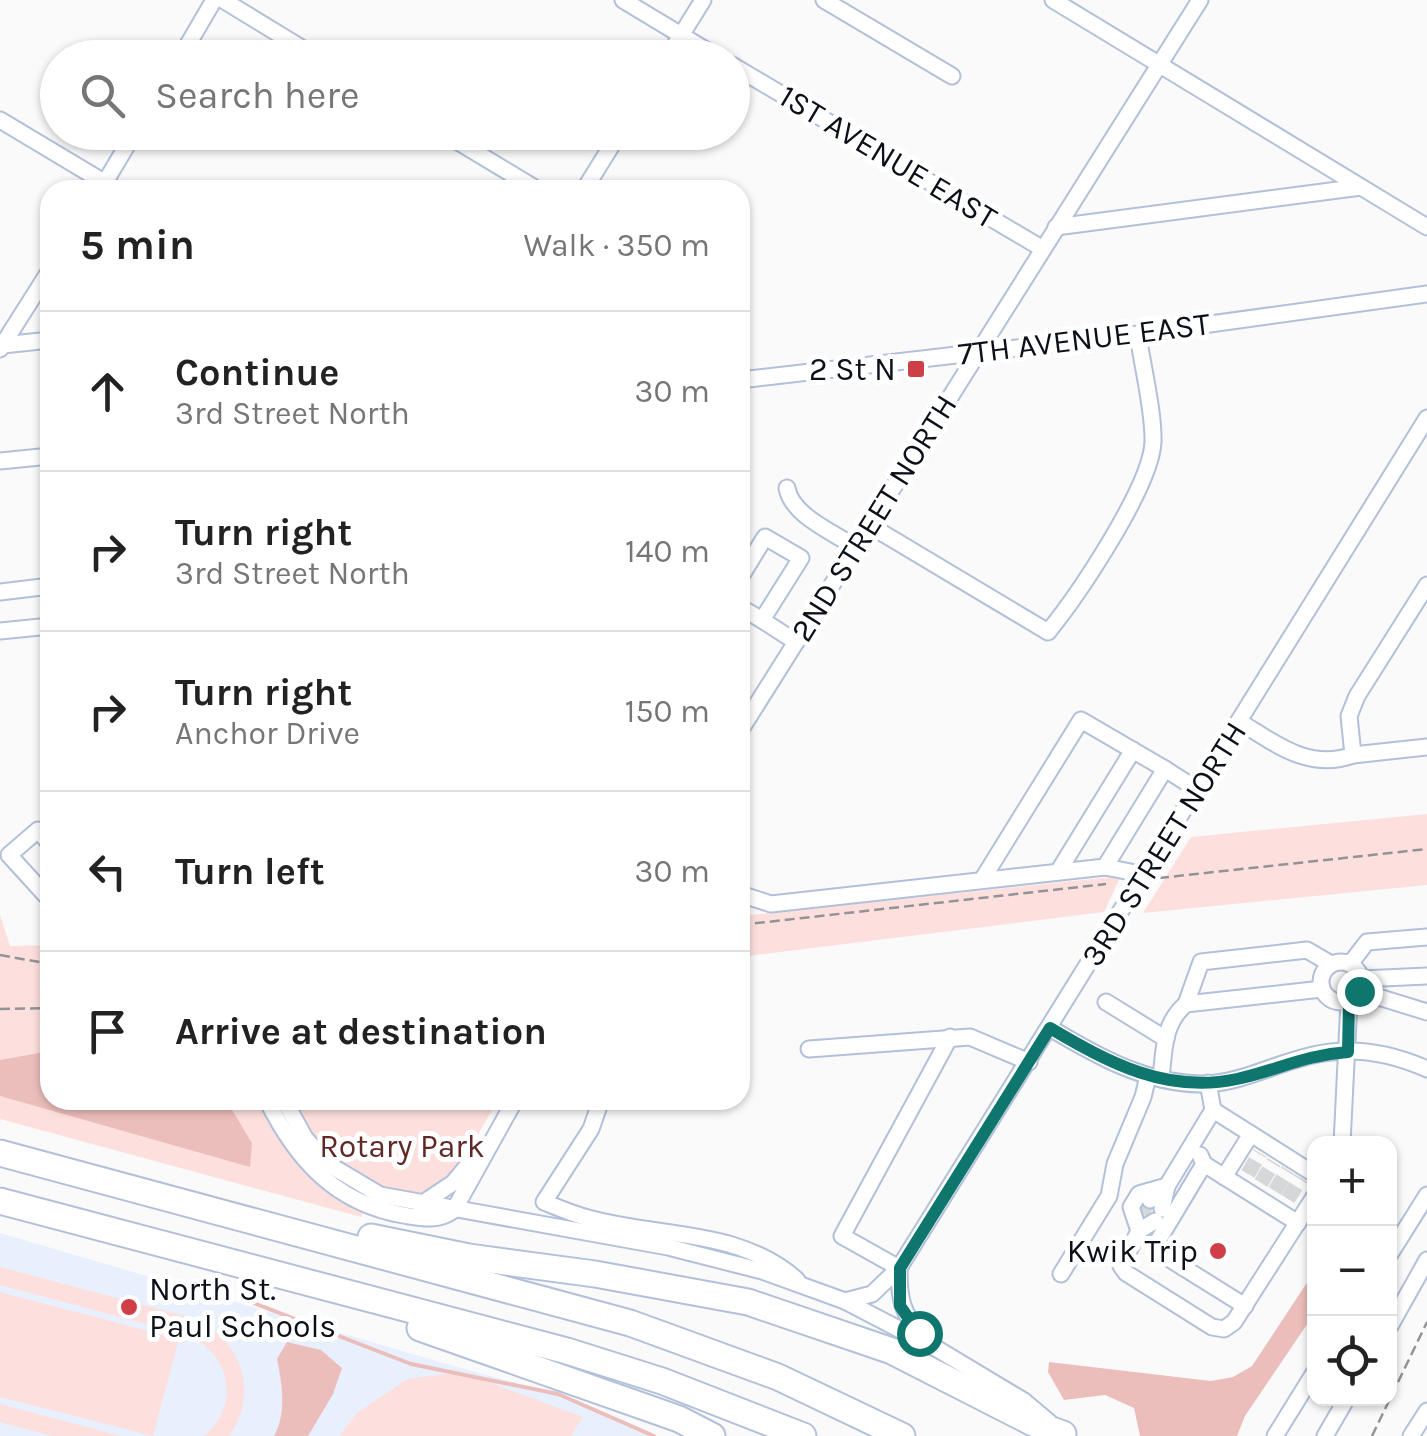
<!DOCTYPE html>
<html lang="en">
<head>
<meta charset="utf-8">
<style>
  :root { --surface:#fff; --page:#f6f6f6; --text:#222; --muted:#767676; --line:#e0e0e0 }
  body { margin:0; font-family:Karla,sans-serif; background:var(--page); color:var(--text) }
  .controls { position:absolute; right:30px; bottom:30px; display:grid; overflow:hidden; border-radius:20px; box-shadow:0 2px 8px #0004 }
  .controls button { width:90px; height:90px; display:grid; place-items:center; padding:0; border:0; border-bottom:2px solid var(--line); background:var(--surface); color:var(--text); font:50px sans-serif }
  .stop { position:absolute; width:30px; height:30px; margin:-22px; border:8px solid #0f766e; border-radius:50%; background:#fff }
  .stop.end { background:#0f766e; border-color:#fff; box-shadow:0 2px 10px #0008 }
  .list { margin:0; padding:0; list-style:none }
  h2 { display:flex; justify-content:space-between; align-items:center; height:130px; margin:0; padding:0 40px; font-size:42px }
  h2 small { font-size:32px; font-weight:400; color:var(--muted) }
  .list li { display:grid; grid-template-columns:65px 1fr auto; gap:30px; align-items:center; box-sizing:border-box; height:160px; padding:0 40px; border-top:2px solid var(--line) }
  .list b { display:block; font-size:38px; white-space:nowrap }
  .list p { margin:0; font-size:32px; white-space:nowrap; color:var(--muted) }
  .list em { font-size:32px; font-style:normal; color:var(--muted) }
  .icon { flex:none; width:55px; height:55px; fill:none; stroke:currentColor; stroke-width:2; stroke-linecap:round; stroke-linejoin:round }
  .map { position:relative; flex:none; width:1427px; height:1436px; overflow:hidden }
  .search { position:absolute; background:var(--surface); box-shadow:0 2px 8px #0004; left:40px; top:40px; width:710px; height:110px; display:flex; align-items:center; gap:25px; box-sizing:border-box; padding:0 35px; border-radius:55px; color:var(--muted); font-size:38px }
  .panel { position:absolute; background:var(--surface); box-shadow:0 2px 8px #0004; left:40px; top:180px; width:710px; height:930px; border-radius:30px }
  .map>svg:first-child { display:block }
  .built { fill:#e8f0fd }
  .green { fill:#fde0de }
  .water { fill:#ecbebb }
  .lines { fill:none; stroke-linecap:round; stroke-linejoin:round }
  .stream { stroke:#ecbebb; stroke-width:4 }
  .minor-tunnel { stroke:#d6d7d8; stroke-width:15; stroke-dasharray:15 8; stroke-linecap:butt }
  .minor-casing { stroke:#b2c0d9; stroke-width:19 }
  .highway-casing { stroke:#b2c0d9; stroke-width:29 }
  .path { stroke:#919397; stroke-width:2.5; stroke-dasharray:10 5; stroke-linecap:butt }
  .minor { stroke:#fff; stroke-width:15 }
  .highway { stroke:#fff; stroke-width:25 }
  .route { stroke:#0f766e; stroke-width:12 }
  .poi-dot { fill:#cf3f47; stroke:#fff; stroke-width:4 }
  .labels { text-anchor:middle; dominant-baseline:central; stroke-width:10; stroke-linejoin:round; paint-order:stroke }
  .street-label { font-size:32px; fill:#0b1019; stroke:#fff }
  .poi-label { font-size:32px; fill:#0b1019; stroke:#fff; text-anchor:end }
  .park-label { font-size:32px; fill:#612828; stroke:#fff }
</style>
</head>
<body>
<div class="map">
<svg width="1427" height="1436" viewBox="0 0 1427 1436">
  <rect width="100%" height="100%" fill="#fafafa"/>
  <polygon class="built" points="0,1233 457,1367 558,1394 654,1436 0,1436"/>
  <g class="green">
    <polygon points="1427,814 1427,885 1143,913 1191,837"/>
    <polygon points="1121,876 1104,912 740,957 740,916"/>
    <path d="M0,915L10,946L50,945V1100H261C290,1159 307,1178 365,1210L361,1217L0,1119Z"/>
    <path d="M290,1100H498C482,1125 460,1173 435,1189C400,1211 342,1173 319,1146C308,1133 299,1115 290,1100Z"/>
    <path d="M0,1267L189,1317C239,1335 262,1391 229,1436H204C242,1404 230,1351 184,1334L0,1285Z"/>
    <polygon points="0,1292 179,1339 153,1436 0,1397"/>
    <polygon points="461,1372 583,1417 571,1436 339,1436 357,1413 407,1379"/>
    <polygon points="0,1404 121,1436 52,1436 0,1422"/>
  </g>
  <g class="water">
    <polygon points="50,1051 50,1100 226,1100 252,1143 250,1167 0,1096 0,1060"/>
    <polygon points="1314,1272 1314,1314 1245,1416 1237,1436 1140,1436 1134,1408 1105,1395 1064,1400 1048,1372 1049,1362 1211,1381 1233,1377 1252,1366"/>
    <path d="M287,1342L321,1350L342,1368L333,1394L308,1436H274C287,1414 282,1383 277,1359Z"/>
  </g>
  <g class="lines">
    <polyline class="stream" points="241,1298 411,1364 558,1394 654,1436"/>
    <g class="minor-tunnel">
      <polyline points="1248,1174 1260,1153"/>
      <polyline points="1261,1183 1274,1162"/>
      <polyline points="1275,1191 1288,1170"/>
      <polyline points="1288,1199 1301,1178"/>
      <polyline points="1141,1213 1150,1200"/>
    </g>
    <g class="minor-casing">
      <g id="minor">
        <polyline points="223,0 318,58"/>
        <polyline points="623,0 719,58"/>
        <polyline points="824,0 952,76"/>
        <polyline points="1053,0 1427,227"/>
        <polyline points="180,58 214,0"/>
        <polyline points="667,58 703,0"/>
        <polyline points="732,65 1043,249"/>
        <polyline points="0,120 117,190"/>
        <polyline points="442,132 538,190"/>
        <polyline points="101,189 135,132"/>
        <polyline points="584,190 620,132"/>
        <polyline points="1056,227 1361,187"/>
        <polyline points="3,345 50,340"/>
        <polyline points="0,349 50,270"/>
        <polyline points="740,380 1138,334 1427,294"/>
        <polyline points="0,461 50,456"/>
        <path d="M787,488C792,516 833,532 855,547"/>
        <path d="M869,525L1048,632C1078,595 1151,487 1153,442C1154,412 1142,365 1138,334"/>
        <polyline points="740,578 765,537 801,558 762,620 796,642"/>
        <polyline points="0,592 50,586"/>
        <polyline points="740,607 762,620"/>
        <polyline points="0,631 50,626"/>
        <path d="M1240,722C1276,744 1309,771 1353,755L1349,716L1357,696L1427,585"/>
        <polyline points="740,731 1200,0"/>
        <polyline points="1353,755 1427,747"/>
        <polyline points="50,844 38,830 9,855 50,900"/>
        <polyline points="1105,867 1165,769 1198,790"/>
        <polyline points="1058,872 1133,750"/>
        <polyline points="982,880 1081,720 1165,769"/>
        <polyline points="740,894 771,904 1105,867 1146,875"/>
        <circle cx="1341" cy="982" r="20"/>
        <polyline points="1350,964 1367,942 1427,937"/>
        <polyline points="1361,979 1427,976"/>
        <polyline points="1359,991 1427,1012"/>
        <polyline points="1106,1002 1166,1039"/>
        <polyline points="1186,1004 1201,962 1307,950 1331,964"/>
        <path d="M1050,1028C1097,1056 1144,1083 1201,1084C1241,1084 1275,1063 1313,1055C1352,1046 1391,1053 1427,1069"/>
        <polyline points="809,1049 970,1037 1029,1062"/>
        <path d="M1161,1079C1164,1051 1163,1023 1186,1004L1322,989"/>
        <path d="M267,1100C296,1159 335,1203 403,1215C422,1218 438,1222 454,1210L515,1100"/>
        <polyline points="284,1100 305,1138 328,1164 380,1195 668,1247 762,1271 845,1301 939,1350 1024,1401 1049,1422"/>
        <path d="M601,1100L591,1129L544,1202C559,1208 573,1214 588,1218C659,1238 739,1228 797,1280"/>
        <polyline points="1213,1110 1251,1134"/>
        <polyline points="1342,1144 1349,1001"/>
        <polyline points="1200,1155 1204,1164 1298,1223"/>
        <polyline points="1204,1164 1156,1244 1160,1253 1245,1306"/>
        <polyline points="1224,1177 1251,1134 1314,1174"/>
        <polyline points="1150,1200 1167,1186 1213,1110 1208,1083"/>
        <polyline points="420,1205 453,1183 477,1154"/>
        <polyline points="1155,1221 1139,1231 1121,1266 1126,1273 1212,1327 1224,1329 1234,1322 1314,1197"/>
        <polyline points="1139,1231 1131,1207 1139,1194 1167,1186 1162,1209"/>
        <polyline points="1390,1254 1427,1195"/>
        <polyline points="899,1268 842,1236 950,1037"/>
        <path d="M899,1268C899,1297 901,1314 923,1336"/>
        <polyline points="1061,1274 1109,1196 1115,1164 1143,1097 1148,1076"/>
        <polyline points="845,1301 872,1294 899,1268 1427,418"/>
        <polyline points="1390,1326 1427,1260"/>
        <polyline points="1275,1436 1314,1373"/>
        <polyline points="1325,1436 1347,1398"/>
        <polyline points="1411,1436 1427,1411"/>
      </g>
    </g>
    <g class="highway-casing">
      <g id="highway">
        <polyline points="0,1153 630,1323 778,1377 902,1436"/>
        <polyline points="0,1201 567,1351 662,1381 803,1436"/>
        <polyline points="371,1237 469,1257 595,1274 748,1302 892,1351 1033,1423 1063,1434"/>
        <polyline points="420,1328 679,1419 712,1436"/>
      </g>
    </g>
    <g class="path">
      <polyline points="1159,878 1427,849"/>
      <polyline points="740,925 1106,884"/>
      <polyline points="0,955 50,964"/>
      <polyline points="0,1009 50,1008"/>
      <polyline points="1372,1436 1427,1322"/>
    </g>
    <use href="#minor" class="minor"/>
    <use href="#highway" class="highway"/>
  </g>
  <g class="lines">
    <path class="route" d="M919,1333L900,1306V1268L1050,1028C1109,1063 1167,1094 1237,1079C1278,1070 1304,1055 1348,1052L1349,1001L1359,991"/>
  </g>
  <g class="poi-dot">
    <rect x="906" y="359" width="20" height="20" rx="5"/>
    <circle cx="1218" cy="1251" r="10"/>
    <circle cx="129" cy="1307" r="10"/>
  </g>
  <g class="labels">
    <g class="street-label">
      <text transform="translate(888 157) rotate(31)">1ST AVENUE EAST</text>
      <text transform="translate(1084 339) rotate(-7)">7TH AVENUE EAST</text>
      <text transform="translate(874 518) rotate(-58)">2ND STREET NORTH</text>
      <text transform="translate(1164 844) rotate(-58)">3RD STREET NORTH</text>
    </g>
    <g class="poi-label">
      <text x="896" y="369">2 St N</text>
      <text x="1198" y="1251">Kwik Trip</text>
      <text x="149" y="1289" text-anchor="start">North St.<tspan x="149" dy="37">Paul Schools</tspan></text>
    </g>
    <g class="park-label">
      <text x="402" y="1146">Rotary Park</text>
    </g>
  </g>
</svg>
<div class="controls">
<button>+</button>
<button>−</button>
<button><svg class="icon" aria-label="locate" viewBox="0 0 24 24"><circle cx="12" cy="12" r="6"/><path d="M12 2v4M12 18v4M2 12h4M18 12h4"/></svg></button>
</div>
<div class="stop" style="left:919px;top:1333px"></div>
<div class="stop end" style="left:1359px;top:991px"></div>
<div class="search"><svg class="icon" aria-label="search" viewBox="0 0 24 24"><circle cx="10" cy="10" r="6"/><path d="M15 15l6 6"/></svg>Search here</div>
<section class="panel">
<h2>5 min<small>Walk · 350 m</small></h2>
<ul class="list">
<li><svg class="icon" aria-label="ahead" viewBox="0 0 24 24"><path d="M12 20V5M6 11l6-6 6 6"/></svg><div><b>Continue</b><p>3rd Street North</p></div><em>30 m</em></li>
<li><svg class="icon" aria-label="right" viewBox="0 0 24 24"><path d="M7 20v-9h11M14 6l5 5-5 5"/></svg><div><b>Turn right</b><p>3rd Street North</p></div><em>140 m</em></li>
<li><svg class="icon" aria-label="right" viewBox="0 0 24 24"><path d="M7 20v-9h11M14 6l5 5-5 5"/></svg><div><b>Turn right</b><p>Anchor Drive</p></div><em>150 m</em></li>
<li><svg class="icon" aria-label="left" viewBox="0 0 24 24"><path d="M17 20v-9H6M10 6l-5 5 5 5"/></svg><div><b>Turn left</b></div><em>30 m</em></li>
<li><svg class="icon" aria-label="arrive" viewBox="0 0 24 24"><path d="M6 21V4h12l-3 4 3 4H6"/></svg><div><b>Arrive at destination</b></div></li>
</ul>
</section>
</div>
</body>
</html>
